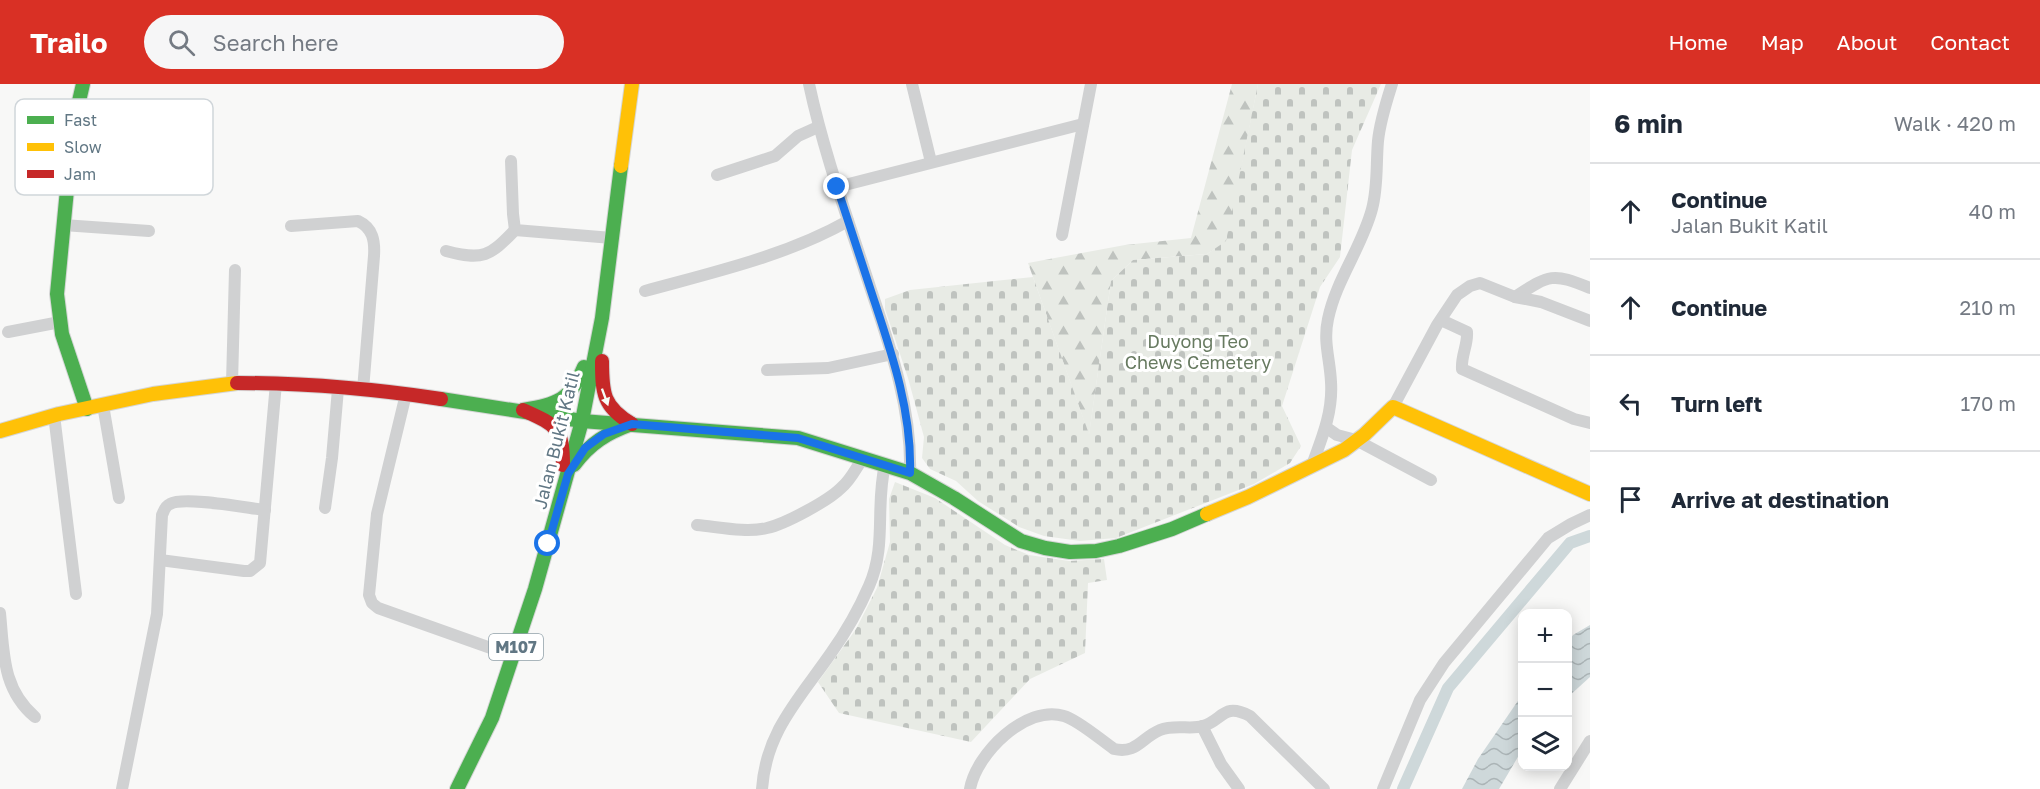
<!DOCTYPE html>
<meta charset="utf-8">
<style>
body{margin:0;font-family:"Golos Text",sans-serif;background:#f6f6f7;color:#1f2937}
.controls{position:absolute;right:18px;bottom:18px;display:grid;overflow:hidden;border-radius:12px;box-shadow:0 3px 15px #0003}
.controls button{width:54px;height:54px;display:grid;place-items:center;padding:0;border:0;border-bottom:2px solid #e0e1e3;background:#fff;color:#1f2937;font:30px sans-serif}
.stop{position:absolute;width:18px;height:18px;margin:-14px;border:4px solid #1a73e8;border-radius:50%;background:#fff}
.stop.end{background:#1a73e8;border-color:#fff;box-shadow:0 2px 6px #0008}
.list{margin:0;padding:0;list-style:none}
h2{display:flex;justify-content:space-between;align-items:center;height:78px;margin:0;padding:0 24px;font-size:26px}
h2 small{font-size:20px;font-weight:400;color:#747a83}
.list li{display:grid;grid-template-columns:39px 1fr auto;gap:18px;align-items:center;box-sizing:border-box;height:96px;padding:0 24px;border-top:2px solid #e0e1e3}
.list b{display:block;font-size:22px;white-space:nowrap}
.list p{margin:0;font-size:20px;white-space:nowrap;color:#747a83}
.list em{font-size:20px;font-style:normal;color:#747a83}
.icon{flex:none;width:33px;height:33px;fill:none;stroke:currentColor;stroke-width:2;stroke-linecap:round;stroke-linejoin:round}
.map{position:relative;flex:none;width:1590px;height:705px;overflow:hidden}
header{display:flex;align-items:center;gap:36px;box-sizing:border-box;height:84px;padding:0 30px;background:#d93025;color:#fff}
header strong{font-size:28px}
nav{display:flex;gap:33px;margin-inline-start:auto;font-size:21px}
.search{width:420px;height:54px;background:#f6f6f7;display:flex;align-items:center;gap:15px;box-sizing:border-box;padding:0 21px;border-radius:33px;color:#747a83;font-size:22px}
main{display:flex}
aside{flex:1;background:#fff}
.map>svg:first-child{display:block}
.forest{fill:url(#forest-firs)}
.cemetery{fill:url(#cemetery-stones)}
.water{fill:url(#water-waves)}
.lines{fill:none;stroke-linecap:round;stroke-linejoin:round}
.canal{stroke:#ced8da;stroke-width:12}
.fast-casing{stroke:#d5d6d6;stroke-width:16}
.slow-casing{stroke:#d5d6d6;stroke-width:16}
.jam-casing{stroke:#d5d6d6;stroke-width:16}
.street{stroke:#d0d1d2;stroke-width:12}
.fast{stroke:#4caf50;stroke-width:14}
.slow{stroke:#ffc107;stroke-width:14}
.jam{stroke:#c62828;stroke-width:14}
.oneway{fill:#f6fbf6}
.route{stroke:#1a73e8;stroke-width:8}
.labels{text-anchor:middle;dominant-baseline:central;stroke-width:6;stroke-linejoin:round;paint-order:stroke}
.shield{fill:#fff;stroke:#90a0a9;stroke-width:1.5}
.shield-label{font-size:16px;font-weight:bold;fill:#617784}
.park-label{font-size:18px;fill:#677a60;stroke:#fff}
.street-label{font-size:18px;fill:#617784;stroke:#fff}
.key{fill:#fff;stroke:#d0d6da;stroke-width:1.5}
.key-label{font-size:16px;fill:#617784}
</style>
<header>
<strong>Trailo</strong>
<div class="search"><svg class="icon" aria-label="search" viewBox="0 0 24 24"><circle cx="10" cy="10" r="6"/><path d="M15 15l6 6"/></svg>Search here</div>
<nav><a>Home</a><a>Map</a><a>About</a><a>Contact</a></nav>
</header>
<main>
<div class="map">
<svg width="1590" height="705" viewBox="0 0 1590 705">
<defs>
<pattern id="forest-firs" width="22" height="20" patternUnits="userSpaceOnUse" patternTransform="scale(1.5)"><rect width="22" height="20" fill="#e8ebe5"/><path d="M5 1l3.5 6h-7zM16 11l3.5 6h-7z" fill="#bfc3bf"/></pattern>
<pattern id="cemetery-stones" width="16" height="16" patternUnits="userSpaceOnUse" patternTransform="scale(1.5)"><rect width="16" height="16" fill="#e8ebe5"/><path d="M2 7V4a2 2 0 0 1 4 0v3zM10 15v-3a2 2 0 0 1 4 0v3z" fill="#bfc3bf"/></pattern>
<pattern id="water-waves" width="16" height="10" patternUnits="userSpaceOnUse" patternTransform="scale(1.5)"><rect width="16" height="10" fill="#ced8da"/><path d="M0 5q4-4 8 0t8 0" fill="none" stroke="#abb4b6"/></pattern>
</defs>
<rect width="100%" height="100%" fill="#f8f8f7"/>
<polygon class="forest" points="1232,0 1258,0 1227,157 1207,170 1133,176 1111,197 1089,351 1028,179 1125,161 1191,154"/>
<g class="cemetery">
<polygon points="1258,0 1381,0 1352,66 1340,173 1320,203 1282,322 1301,362 1290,379 1254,400 1116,454 1080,457 1044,452 1019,443 978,417 956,397 930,385 922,374 924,353 908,294 885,225 885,215 910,206 1033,193 1089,350 1111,197 1133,176 1207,170 1226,157"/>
<polygon points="895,398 935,414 1005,461 1029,471 1069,477 1104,475 1107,496 1088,499 1085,569 1030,595 971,658 839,629 818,598 856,545 877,504 890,458 889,415"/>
</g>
<g class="water">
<polygon points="1590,541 1590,593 1568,613 1568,558 1573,551"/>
<polygon points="1522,611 1522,666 1499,705 1462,705 1478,675"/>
</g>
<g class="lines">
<polyline class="canal" points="1403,705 1448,604 1570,459 1590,452"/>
<g class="fast-casing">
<g id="fast">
<polyline points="83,0 73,43 57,210 62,250 87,325"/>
<polyline points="441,315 582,337 798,354 910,389 954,414 1021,457 1045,464 1070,468 1096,467 1119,462 1172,445 1207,430"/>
<path d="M523 326C557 320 570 317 584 283"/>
<path d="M574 381C590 359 607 349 632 340"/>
<polyline points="457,705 492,634 535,505 582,337 602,234 621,82"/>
</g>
</g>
<g class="slow-casing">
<g id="slow">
<polyline points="621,82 632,0"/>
<polyline points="0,347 59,330 153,310 237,299"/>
<polyline points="1207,430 1248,413 1344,366 1364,351 1393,323 1590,410"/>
</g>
</g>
<g class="jam-casing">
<g id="jam">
<path d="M602 277C602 309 603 323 632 340"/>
<path d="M237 299C304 299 374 305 441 315"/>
<path d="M523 326C556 341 563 343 563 381"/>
</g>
</g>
<g class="street">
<path d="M809 0C824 70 849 138 871 206 891 265 912 326 910 389"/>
<polyline points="912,0 931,78"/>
<polyline points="511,77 513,130 515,146 612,154"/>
<polyline points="68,88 152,95"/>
<polyline points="717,91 775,72 798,52 818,43"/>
<polyline points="837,103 1083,40"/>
<polyline points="63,141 149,147"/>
<path d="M291 142 358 137C373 144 375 157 374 172L363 306"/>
<polyline points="1062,151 1091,0"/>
<path d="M446 167C483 177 490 172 515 146"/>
<path d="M645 207C714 188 786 172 848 137"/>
<path d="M1515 213C1549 191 1552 188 1590 204"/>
<path d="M1441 236 1467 248C1468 261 1461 271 1462 285L1574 335 1590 339"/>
<polyline points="8,248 60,238"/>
<polyline points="767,286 828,284 893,270"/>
<polyline points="232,299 235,186"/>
<polyline points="406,310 377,430 369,511 372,519 378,524 513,572"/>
<polyline points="103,321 119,414"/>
<polyline points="1393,323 1437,241 1457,211 1470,202 1480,199 1515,213 1541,218 1590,237"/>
<polyline points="54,331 76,510"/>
<polyline points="1327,344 1337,351 1356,356 1431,396"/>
<path d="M1312 381C1322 354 1333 328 1331 298 1330 275 1323 258 1328 235 1336 196 1362 163 1372 125 1378 103 1376 80 1378 57 1380 37 1386 19 1392 0"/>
<polyline points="325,424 332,374 338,305"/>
<path d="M697 441C719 443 746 449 767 444 785 440 828 417 841 404 851 396 856 384 863 374"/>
<polyline points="160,476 244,487 250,487 260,479 276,299"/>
<path d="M0 529C4 569 2 605 35 633"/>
<polyline points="1202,642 1221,680 1239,705"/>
<path d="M122 705 157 530 162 431C164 427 165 422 170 420 184 412 247 424 265 426"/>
<path d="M762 705C766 647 800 614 831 569 846 548 859 525 869 502 887 462 875 422 885 381"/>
<path d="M970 705C976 670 1026 620 1064 632 1078 636 1101 656 1114 665 1137 670 1141 654 1160 646 1175 640 1191 646 1203 642 1223 636 1223 618 1250 632L1324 705"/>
<polyline points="1383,705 1420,616 1444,579 1548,454 1571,440 1590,431"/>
<polyline points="1560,705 1590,657"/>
</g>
<use href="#fast" class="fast"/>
<use href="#slow" class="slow"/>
<use href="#jam" class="jam"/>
</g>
<defs><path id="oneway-solid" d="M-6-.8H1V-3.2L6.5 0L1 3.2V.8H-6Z" transform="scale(1.5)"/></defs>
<use class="oneway" href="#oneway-solid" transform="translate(605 313) rotate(70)"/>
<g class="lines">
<path class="route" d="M548 460 568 390 585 364 604 350 632 340 798 354 910 389C912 328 892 270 873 213 861 176 849 140 837 103"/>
</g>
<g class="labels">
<rect class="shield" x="489" y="550" width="54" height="26" rx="4.5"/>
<g class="shield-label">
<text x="516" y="563">M107</text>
</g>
<g class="park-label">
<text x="1198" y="257">Duyong Teo<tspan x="1198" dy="21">Chews Cemetery</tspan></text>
</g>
<g class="street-label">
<text transform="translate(556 356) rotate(-76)">Jalan Bukit Katil</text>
</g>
</g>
<rect x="15" y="15" width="198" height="96" rx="9" class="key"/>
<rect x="27" y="32" width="27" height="8" fill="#4caf50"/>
<rect x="27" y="59" width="27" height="8" fill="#ffc107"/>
<rect x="27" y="86" width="27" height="8" fill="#c62828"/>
<g class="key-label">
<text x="64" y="42">Fast</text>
<text x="64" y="69">Slow</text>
<text x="64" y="96">Jam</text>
</g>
</svg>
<div class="controls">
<button>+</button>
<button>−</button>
<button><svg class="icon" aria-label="layers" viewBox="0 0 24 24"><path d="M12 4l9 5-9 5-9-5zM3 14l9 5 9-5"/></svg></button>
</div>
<div class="stop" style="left:548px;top:460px"></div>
<div class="stop end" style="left:837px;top:103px"></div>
</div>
<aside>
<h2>6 min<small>Walk · 420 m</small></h2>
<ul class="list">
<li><svg class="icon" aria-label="ahead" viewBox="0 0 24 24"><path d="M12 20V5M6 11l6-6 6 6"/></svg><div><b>Continue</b><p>Jalan Bukit Katil</p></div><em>40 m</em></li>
<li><svg class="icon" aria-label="ahead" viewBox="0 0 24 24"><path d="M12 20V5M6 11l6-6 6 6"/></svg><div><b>Continue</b></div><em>210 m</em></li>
<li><svg class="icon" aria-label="left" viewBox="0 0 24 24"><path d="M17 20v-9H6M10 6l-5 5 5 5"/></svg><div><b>Turn left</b></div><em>170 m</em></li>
<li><svg class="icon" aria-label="arrive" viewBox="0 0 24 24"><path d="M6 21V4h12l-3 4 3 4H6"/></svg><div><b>Arrive at destination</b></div></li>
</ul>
</aside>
</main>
